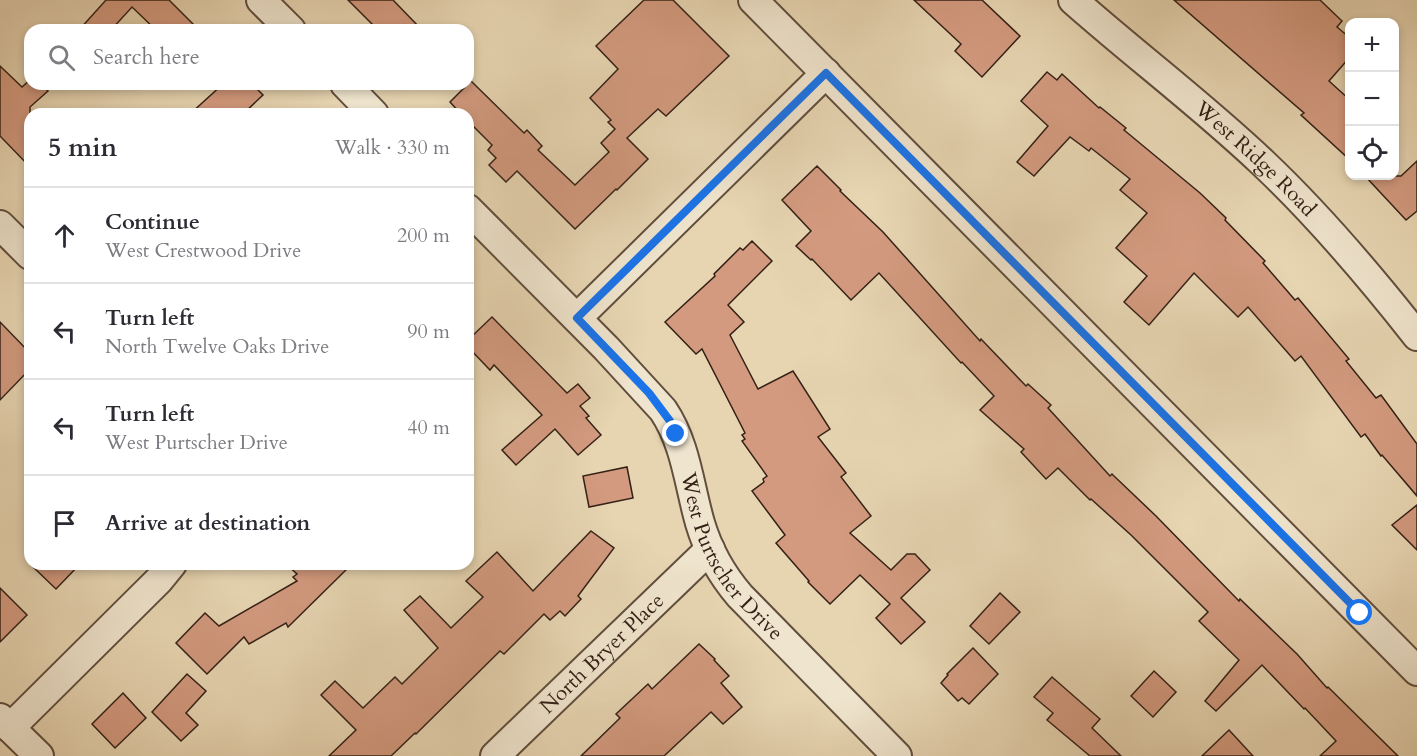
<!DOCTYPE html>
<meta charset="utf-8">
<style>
body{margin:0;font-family:Cardo,serif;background:#f2f2f3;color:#2b2b33}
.controls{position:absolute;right:18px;top:18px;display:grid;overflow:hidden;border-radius:12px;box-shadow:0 3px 9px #0003}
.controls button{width:54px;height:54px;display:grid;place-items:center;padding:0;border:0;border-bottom:2px solid #e1e1e2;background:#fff;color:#2b2b33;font:30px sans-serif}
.stop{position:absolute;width:18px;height:18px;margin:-14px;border:4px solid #1a73e8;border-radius:50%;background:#fff}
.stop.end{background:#1a73e8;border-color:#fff;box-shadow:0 2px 6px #0008}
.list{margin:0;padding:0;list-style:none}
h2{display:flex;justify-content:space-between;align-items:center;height:78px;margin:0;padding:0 24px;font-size:26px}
h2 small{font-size:20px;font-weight:400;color:#7c7c81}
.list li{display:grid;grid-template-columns:39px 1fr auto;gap:18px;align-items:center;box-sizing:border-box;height:96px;padding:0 24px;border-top:2px solid #e1e1e2}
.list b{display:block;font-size:22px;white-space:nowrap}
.list p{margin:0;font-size:20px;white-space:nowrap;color:#7c7c81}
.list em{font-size:20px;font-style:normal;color:#7c7c81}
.icon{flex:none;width:33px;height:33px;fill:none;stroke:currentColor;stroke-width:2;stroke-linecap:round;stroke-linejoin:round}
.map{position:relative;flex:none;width:1417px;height:756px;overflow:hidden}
.search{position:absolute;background:#fff;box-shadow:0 3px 9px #0003;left:24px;top:24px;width:450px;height:66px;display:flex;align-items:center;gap:15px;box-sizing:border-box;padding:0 21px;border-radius:18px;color:#7c7c81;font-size:22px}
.panel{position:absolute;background:#fff;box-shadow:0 3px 9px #0003;left:24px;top:108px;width:450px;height:462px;border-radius:18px}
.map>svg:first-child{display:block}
.building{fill:#d39a7f;stroke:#342116;stroke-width:1.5}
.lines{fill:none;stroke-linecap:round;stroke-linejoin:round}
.minor-casing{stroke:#614e3d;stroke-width:32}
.minor{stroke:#efe4cd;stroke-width:28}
.route{stroke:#1a73e8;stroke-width:8}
.labels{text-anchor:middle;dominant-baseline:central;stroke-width:4.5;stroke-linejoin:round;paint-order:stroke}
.street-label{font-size:21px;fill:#342116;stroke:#efe4cd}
</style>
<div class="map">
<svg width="1417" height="756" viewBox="0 0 1417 756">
<rect width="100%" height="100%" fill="#e7d5b2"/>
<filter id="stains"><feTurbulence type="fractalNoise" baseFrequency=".00333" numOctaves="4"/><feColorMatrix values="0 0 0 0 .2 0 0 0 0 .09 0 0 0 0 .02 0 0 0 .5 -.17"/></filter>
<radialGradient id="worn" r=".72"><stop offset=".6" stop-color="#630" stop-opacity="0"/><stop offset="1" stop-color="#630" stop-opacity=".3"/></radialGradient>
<g class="building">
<polygon points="106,0 169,0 199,30 156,30 132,7 111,30 79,30"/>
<polygon points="348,0 393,0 422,30 378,30"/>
<polygon points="644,0 673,0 729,56 666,116 658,109 627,138 648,159 617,190 616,189 575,229 517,171 506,182 489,165 496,158 488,150 492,145 468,121 468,114 461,114 450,102 471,81 524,133 527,130 542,146 538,150 575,185 609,152 601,143 615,129 608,122 611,120 590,98 618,69 596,46"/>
<polygon points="914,0 982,0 1020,36 982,77 955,51 961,44"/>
<polygon points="1174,0 1320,0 1342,21 1337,27 1350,38 1350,57 1329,81 1350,100 1350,160 1301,115 1304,113"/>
<polygon points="0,66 22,87 30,80 30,84 41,84 48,91 30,107 30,167 0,136"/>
<polygon points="1047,72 1057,80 1062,74 1099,108 1100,107 1126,128 1124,130 1200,193 1226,218 1225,220 1265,261 1263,263 1295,300 1298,298 1349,359 1346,361 1376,398 1381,395 1417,444 1417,496 1382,455 1381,456 1365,434 1361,437 1301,356 1295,361 1248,307 1238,317 1194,273 1149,325 1124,302 1147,276 1116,248 1147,213 1120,190 1130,179 1091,148 1089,151 1070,137 1034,176 1017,162 1048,126 1021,101"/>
<polygon points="223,84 252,84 263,95 243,114 190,114"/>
<polygon points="1417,161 1417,211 1406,220 1365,176 1401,176"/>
<polygon points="817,166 841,190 840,191 883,232 980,341 981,339 1026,386 1028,384 1051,405 1048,408 1110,476 1112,474 1114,476 1156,516 1239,601 1240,599 1297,654 1327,688 1328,687 1398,756 1320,756 1336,741 1305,708 1304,709 1262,665 1216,711 1205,701 1239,660 1199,621 1208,612 1131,535 1091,499 1090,500 1058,468 1046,479 1021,452 1024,449 980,410 994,396 962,362 961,363 879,273 851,300 812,259 811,260 796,246 811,231 782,200"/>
<polygon points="752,241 772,261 728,305 744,322 730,335 758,389 793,371 830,429 818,437 846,473 841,477 871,516 850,533 891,570 907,554 915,554 930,570 901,598 925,622 901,644 876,618 890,604 860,575 830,604 808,582 809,581 776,543 785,535 752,491 764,482 763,479 767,476 742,441 745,439 742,435 745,433 702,349 696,354 665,322 715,276 714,274 740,248 743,250"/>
<polygon points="492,317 567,393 578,384 590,398 580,406 589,416 586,418 601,435 578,455 555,429 516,465 502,450 542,415 494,365 490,370 468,347 468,340"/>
<polygon points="0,322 30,353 30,369 0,400"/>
<polygon points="627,467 633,498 589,507 583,476"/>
<polygon points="1417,505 1417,550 1392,525"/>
<polygon points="591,531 614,548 578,596 581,599 565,616 560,611 550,620 544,614 504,654 500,651 416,734 415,733 391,756 329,756 356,730 321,695 335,681 363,708 395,677 402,684 438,648 404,610 420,596 451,628 483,597 466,581 497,552 533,591"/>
<polygon points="30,564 80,564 56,589"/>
<polygon points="286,564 352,564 288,627 286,623 249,644 244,637 207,674 176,643 205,613 219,626 297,581 293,577 297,574"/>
<polygon points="0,588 27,615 0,642"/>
<polygon points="1000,593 1020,612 989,644 970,626"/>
<polygon points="699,644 715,659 714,660 729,676 721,683 742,707 723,724 711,712 664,756 581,756 620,718 616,714 648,684 652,689"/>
<polygon points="973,648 998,674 969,704 962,698 958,701 941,683 948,675 947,674"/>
<polygon points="1154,671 1176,692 1153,717 1131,696"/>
<polygon points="187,674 206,691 186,713 198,725 181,741 152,712"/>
<polygon points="1052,677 1100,719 1092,728 1121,756 1090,756 1047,720 1053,713 1034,697"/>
<polygon points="123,693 146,718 115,748 92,724"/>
<polygon points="1229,730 1253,756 1202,756"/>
</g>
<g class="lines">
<g class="minor-casing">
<g id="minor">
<polyline points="261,0 291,30"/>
<polyline points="753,0 1417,671"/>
<path id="s1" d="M1073 0C1135 55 1202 105 1263 163 1319 216 1369 275 1417 336"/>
<polyline points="345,84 374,114"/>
<path id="s2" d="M468 209 606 348 663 410C686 444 689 485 700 523 708 550 721 574 740 596L897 756"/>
<polyline points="0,225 30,255"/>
<polyline points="577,318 826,73"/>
<polyline points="0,718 39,756"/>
<polyline points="10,728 159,580 172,564"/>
<path id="s3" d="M495 756 710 549"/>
</g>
</g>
<use href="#minor" class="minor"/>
</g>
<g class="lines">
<polyline class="route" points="676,434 670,421 649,393 577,318 826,73 1360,613"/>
</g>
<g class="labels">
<g class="street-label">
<text stroke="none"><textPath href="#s1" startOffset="242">West Ridge Road</textPath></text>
<text stroke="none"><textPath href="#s2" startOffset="444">West Purtscher Drive</textPath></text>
<text stroke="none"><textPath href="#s3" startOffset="148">North Bryer Place</textPath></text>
</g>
</g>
<rect width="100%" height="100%" filter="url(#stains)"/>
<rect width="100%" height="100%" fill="url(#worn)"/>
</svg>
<div class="controls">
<button>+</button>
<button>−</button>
<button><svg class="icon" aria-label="locate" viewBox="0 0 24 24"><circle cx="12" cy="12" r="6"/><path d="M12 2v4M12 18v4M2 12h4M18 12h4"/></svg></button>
</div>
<div class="stop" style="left:1360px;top:613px"></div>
<div class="stop end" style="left:676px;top:434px"></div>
<div class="search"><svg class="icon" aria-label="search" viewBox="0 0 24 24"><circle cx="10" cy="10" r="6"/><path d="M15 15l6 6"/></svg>Search here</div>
<section class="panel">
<h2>5 min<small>Walk · 330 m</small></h2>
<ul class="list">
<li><svg class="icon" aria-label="ahead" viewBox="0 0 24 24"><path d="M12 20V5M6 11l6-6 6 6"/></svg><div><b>Continue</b><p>West Crestwood Drive</p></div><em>200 m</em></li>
<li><svg class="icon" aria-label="left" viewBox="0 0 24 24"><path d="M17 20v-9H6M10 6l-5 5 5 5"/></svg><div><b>Turn left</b><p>North Twelve Oaks Drive</p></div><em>90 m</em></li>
<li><svg class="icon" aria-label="left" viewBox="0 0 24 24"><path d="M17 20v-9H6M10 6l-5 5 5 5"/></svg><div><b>Turn left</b><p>West Purtscher Drive</p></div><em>40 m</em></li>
<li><svg class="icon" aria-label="arrive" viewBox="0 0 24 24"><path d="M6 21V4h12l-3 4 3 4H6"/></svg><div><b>Arrive at destination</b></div></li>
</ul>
</section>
</div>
